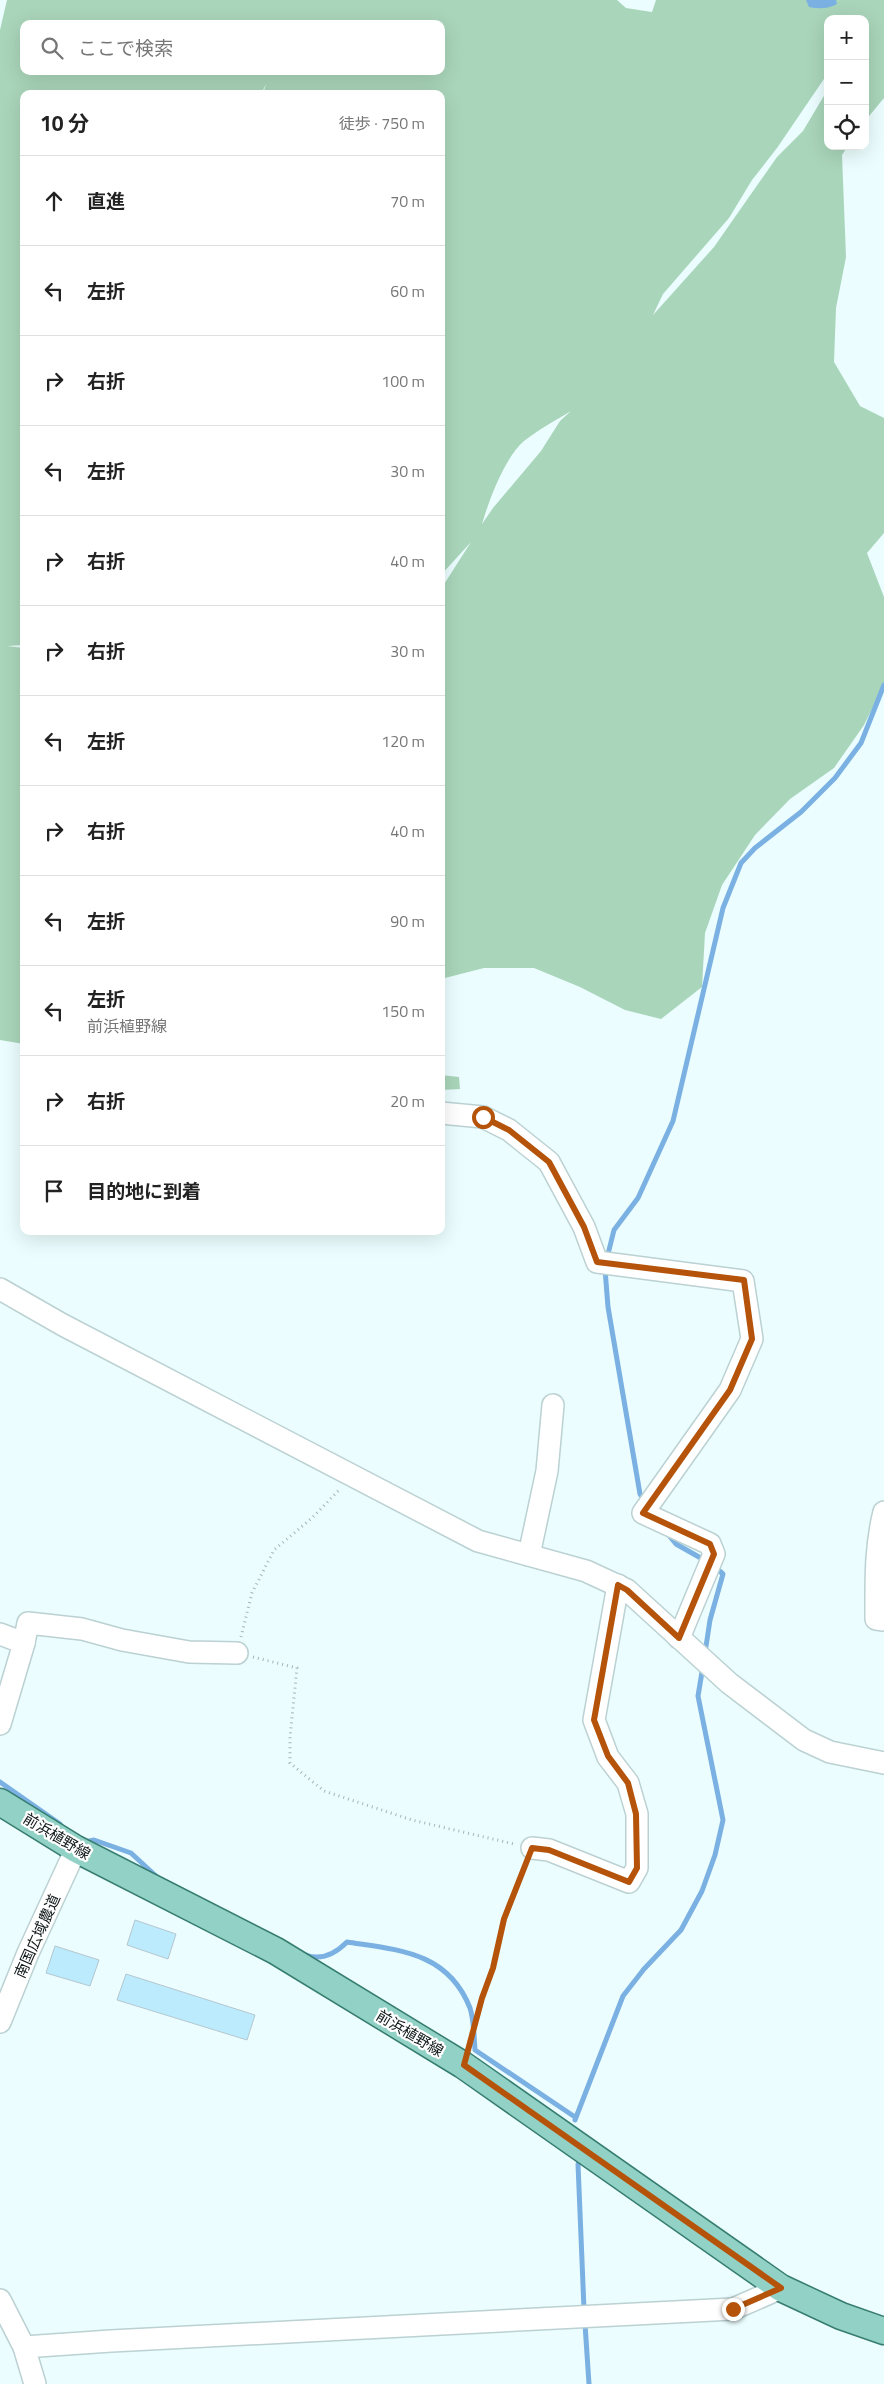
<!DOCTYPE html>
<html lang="ja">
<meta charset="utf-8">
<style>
body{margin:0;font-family:"Titillium Web","Noto Sans JP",sans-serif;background:#f2f2f2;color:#222}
.controls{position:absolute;right:15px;top:15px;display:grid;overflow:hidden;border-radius:10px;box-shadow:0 5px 20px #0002}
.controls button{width:45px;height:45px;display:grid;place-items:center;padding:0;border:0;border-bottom:1px solid #e0e0e0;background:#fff;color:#222;font:25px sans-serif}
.stop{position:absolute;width:15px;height:15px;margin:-11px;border:4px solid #b45309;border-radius:50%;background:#fff}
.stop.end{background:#b45309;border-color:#fff;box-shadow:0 1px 5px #0008}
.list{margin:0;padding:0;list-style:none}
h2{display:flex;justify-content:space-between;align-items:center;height:65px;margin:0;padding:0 20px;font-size:21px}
h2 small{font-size:16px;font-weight:400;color:#767676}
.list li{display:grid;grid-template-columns:32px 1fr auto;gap:15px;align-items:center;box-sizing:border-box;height:90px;padding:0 20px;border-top:1px solid #e0e0e0}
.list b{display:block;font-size:19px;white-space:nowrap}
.list p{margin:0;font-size:16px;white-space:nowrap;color:#767676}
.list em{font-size:16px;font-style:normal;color:#767676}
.icon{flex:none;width:28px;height:28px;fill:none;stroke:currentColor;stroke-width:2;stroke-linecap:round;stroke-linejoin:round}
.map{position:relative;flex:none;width:884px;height:2384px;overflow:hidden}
.search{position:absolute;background:#fff;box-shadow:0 5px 20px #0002;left:20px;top:20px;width:425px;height:55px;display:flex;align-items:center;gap:12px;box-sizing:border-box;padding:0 18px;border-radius:10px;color:#767676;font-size:19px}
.panel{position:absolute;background:#fff;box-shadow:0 5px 20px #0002;left:20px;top:90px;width:425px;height:1145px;border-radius:10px}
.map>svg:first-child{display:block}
.green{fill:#a9d5ba;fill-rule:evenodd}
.water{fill:#7ab1e2}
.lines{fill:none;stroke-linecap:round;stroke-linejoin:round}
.stream{stroke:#7ab1e2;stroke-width:5}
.building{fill:#bcebfe;stroke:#b4c7cf}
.minor-casing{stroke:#bbd1d2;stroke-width:24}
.major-casing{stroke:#367d70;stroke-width:29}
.path{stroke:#a7b5b6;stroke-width:3;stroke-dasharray:1 4;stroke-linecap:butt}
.minor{stroke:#fff;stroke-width:21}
.major{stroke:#92d1c6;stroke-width:26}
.route{stroke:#b45309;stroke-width:6}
.labels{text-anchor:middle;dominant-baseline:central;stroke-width:4.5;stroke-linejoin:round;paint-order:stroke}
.street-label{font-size:15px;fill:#101818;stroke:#fff}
</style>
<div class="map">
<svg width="884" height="2384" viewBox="0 0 884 2384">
<rect width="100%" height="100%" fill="#ebfdfe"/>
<g class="green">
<path d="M7 0H617L626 8 652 12 656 0H884V98L865 121V19H828V73L777 148 752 180 729 218 663 294 653 315 714 247 777 157 803 131 828 89V146H848L842 155 846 257 836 308 834 362 860 406 884 418V533L867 553 884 597V685L864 725 834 768 790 799 755 835 722 885 705 933 702 987 661 1019 625 1010 580 987 534 968H484L441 979V589L471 542 441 575V94H263L266 84 261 94H24V645L7 646 24 648V1044L0 1040V30ZM24 24H441V71H24ZM571 411 560 421 541 451 493 508 482 524C489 500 505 457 524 441 538 430 556 420 571 411Z"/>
<polygon points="441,1075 459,1077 460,1089 441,1090"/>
</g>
<path class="water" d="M806 0H836L837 4C828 9 819 9 809 7Z"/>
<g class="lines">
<g class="stream">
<polyline points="607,1258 614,1230 638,1198 673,1121 723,908 741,863 755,848 801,812 835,778 861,743 884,685"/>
<polyline points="605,1269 608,1307 640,1494 645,1502"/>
<polyline points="667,1533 676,1544 706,1561"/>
<polyline points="705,1653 710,1620 723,1574 715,1567"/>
<polyline points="0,1782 60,1824"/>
<polyline points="85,1842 94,1840 131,1853 157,1877"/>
<path d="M306 1955C322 1961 336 1953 347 1942 399 1950 448 1952 470 2008 474 2020 474 2037 475 2050L575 2117"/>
<polyline points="575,2120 623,1996 644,1969 681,1930 702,1891 715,1855 723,1820 698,1696 703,1666"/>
<polyline points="578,2164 584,2309"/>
<polyline points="585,2324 589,2384"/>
</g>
</g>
<g class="building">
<polygon points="135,1920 176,1934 168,1959 127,1945"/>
<polygon points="55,1946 99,1960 90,1986 46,1973"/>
<polygon points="126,1974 255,2015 247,2040 117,2000"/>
</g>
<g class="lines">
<g class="minor-casing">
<g id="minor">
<polyline points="441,1113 483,1117 509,1130 549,1162 584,1227 597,1262 743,1281 752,1339 730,1390 643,1513 710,1544 714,1554 679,1638"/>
<polyline points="0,1289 63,1325 478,1541 586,1571 627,1590 729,1683 804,1740 830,1752 884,1763"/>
<path d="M884 1512C875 1548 876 1582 876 1619L884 1620"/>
<polyline points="529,1555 547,1471 553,1405"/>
<polyline points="0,1634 24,1643 0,1724"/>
<polyline points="24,1643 28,1623 82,1629 122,1640 189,1652 237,1653"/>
<polyline points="532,1848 549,1850 629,1882 637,1868 637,1814 628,1783 608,1757 594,1720 618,1585"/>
<polyline points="0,2022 28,1953 76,1849"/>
<polyline points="0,2300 24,2347 35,2384"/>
<polyline points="24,2347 111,2341 733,2309 781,2288"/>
</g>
</g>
<g class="major-casing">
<polyline id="major" points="0,1802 76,1849 276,1951 463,2065 781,2288 841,2316 884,2331"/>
</g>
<g class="path">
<polyline points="241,1637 252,1593 274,1550 313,1517 340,1489"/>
<polyline points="253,1657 297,1668 290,1737 290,1763 324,1791 412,1820 514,1844"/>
<polyline points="469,2045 493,1967 504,1919 525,1865"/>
</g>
<use href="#minor" class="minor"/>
<use href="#major" class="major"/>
</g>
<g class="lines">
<polyline class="route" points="483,1117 509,1130 549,1162 584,1227 597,1262 744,1280 752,1339 730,1390 643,1513 710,1544 714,1554 679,1638 627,1590 618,1585 594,1720 608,1756 628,1783 636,1814 637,1868 629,1882 549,1850 532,1848 504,1919 493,1968 482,1998 464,2065 781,2288 733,2309"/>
</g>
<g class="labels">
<g class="street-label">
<text transform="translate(57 1836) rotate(31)">前浜植野線</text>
<text transform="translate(37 1936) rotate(-66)">南国広域農道</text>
<text transform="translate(410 2033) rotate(31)">前浜植野線</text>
</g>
</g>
</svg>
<div class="controls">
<button>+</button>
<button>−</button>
<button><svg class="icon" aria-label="locate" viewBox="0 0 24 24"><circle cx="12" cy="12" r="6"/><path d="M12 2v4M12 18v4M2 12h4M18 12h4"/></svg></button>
</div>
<div class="stop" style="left:483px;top:1117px"></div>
<div class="stop end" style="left:733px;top:2309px"></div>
<div class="search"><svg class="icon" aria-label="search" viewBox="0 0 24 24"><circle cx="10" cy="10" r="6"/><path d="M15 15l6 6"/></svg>ここで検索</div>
<section class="panel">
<h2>10 分<small>徒歩 · 750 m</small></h2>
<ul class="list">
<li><svg class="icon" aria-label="ahead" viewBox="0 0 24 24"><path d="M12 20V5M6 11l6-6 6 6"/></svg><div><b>直進</b></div><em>70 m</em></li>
<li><svg class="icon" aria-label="left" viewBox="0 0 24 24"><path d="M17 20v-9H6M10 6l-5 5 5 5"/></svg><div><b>左折</b></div><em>60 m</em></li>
<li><svg class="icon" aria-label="right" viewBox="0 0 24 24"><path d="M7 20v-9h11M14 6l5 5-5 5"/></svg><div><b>右折</b></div><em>100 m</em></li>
<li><svg class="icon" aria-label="left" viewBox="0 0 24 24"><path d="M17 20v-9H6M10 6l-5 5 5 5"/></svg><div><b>左折</b></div><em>30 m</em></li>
<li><svg class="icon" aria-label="right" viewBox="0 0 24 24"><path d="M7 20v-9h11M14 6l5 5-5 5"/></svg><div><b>右折</b></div><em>40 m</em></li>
<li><svg class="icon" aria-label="right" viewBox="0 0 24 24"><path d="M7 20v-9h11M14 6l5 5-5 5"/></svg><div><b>右折</b></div><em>30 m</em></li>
<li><svg class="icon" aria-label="left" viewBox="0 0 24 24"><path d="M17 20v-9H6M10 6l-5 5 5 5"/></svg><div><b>左折</b></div><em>120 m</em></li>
<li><svg class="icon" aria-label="right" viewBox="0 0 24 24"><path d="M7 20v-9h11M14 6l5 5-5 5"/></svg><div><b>右折</b></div><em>40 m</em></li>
<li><svg class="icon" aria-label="left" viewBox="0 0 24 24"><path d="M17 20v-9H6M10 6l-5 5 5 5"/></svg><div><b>左折</b></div><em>90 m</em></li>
<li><svg class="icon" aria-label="left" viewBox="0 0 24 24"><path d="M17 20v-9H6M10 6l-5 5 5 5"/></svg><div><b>左折</b><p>前浜植野線</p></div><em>150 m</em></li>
<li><svg class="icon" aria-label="right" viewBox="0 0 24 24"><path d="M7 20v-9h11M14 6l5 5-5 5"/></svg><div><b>右折</b></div><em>20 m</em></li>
<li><svg class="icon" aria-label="arrive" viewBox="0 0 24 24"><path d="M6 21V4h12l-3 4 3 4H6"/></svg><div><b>目的地に到着</b></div></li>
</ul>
</section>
</div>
